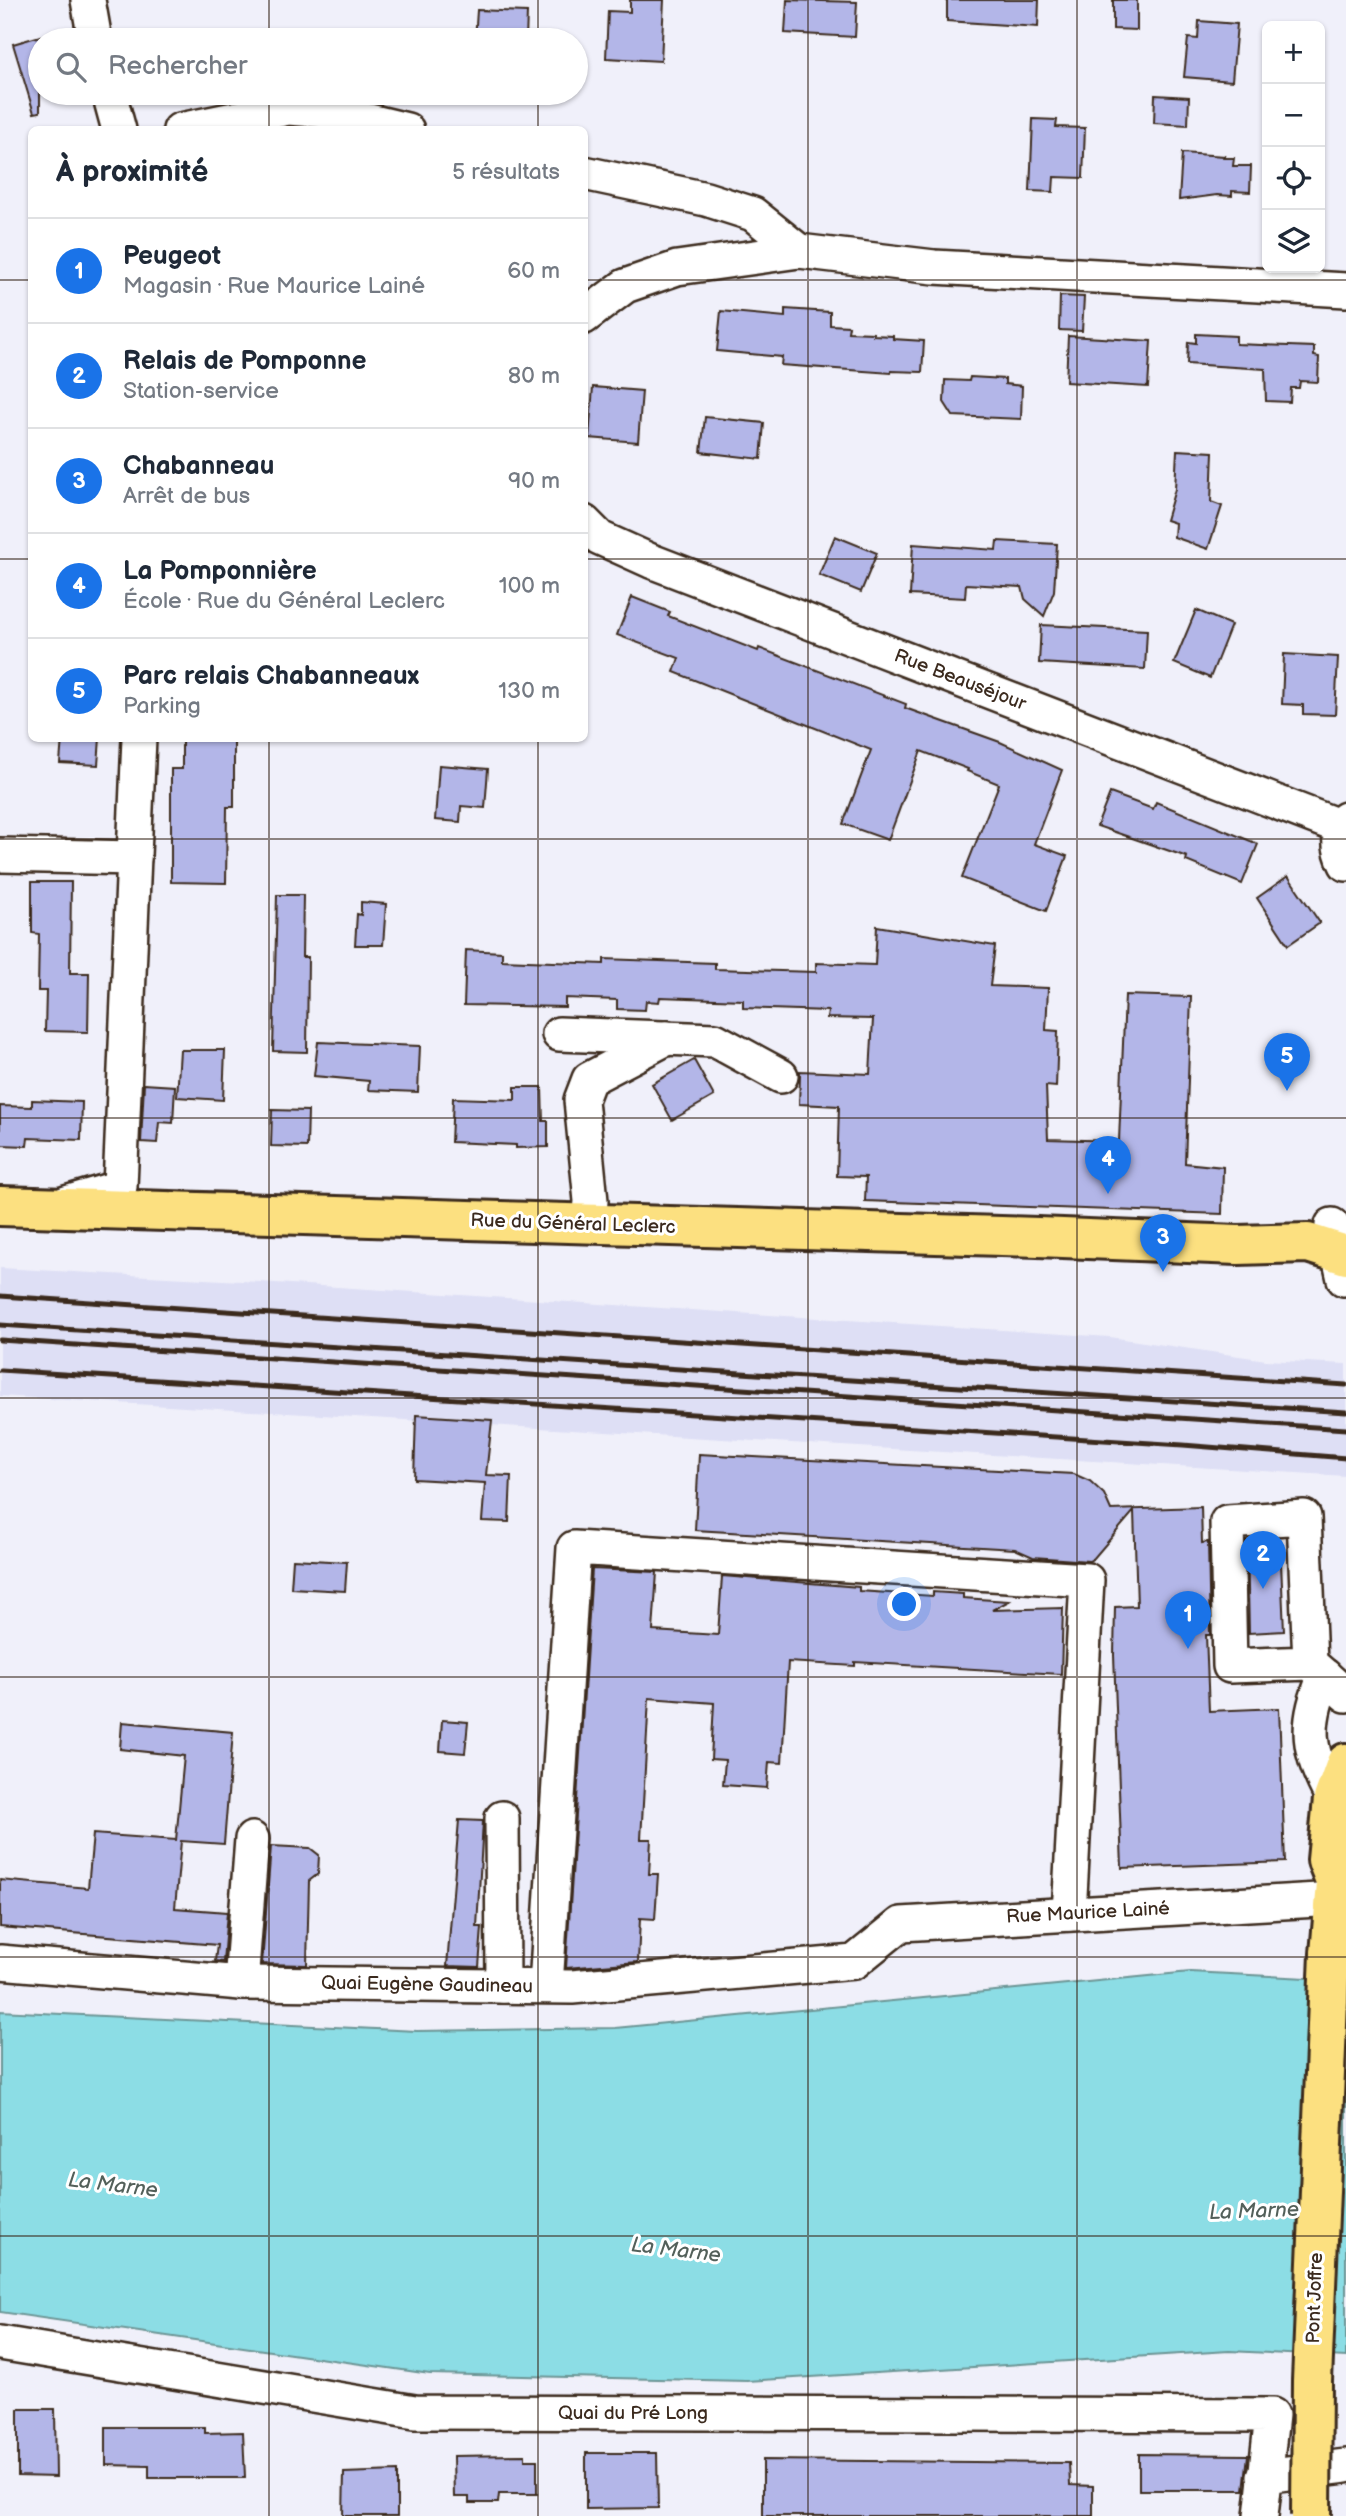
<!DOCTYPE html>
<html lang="fr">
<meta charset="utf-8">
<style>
body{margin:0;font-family:"Balsamiq Sans",sans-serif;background:#f2f2f3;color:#1f2937}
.controls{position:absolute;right:21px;top:21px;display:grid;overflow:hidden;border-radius:10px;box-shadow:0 2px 5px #0004}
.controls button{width:63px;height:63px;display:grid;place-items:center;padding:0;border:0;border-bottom:2px solid #e0e1e3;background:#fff;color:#1f2937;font:35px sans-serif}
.you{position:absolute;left:905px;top:1605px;width:24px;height:24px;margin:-18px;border:5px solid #fff;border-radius:50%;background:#1a73e8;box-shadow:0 0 0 10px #1a73e833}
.badge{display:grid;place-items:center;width:46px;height:46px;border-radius:50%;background:#1a73e8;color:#fff;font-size:23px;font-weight:700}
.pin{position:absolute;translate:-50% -58px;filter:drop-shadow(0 2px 4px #0008)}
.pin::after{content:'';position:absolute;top:37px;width:24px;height:21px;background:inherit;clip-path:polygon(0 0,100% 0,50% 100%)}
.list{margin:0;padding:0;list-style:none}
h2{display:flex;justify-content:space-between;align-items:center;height:91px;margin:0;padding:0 28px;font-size:30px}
h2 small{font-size:23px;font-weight:400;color:#747a83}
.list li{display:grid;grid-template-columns:46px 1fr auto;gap:21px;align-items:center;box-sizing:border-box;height:105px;padding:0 28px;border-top:2px solid #e0e1e3}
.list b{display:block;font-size:26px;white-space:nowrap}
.list p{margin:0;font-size:23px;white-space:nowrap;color:#747a83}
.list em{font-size:23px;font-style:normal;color:#747a83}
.icon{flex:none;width:38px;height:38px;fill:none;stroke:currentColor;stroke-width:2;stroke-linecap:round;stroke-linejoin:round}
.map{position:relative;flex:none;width:1346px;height:2516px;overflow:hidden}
.search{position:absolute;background:#fff;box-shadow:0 2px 5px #0004;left:28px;top:28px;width:560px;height:77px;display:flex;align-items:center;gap:18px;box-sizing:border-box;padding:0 24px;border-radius:38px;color:#747a83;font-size:26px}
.panel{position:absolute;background:#fff;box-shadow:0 2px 5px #0004;left:28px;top:126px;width:560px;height:616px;border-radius:10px}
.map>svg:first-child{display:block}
.built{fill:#dedff5}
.water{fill:#8cdde5;stroke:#6c9595;stroke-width:2}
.building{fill:#b3b6e8;stroke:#3b2a1e;stroke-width:2}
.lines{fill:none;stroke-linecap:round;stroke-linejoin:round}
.minor-casing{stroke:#3b2a1e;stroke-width:38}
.major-casing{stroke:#3b2a1e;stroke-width:44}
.minor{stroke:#fff;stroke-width:33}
.major{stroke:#fce080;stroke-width:38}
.rail{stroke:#3b2a1e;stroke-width:5}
.major-bridge-casing{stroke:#3b2a1e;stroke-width:44;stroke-linecap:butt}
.major-bridge{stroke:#fce080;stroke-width:38}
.grid{fill:none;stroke:#3b2a1e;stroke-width:2;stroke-opacity:0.55}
.labels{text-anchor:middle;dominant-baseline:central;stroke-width:6;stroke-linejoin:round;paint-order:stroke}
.street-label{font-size:19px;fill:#3b2a1e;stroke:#fff}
.water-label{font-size:21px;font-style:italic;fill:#53605a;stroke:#fff}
</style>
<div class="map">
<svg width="1346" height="2516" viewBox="0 0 1346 2516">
<rect width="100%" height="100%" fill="#f0f0fa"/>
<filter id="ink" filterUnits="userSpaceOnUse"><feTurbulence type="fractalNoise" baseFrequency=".0143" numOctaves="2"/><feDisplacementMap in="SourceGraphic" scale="14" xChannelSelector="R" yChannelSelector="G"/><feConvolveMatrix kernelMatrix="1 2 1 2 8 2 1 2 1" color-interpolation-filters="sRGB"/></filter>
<g filter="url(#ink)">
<polygon class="built" points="0,1268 260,1282 1110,1337 1266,1360 1346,1364 1346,1476 0,1396"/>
<polygon class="water" points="1190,1972 1346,1980 1346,2357 1229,2351 747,2381 430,2374 0,2312 0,2011 417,2031 615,2028"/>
<g class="building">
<polygon points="630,0 664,0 661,61 606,58 608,11 630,12"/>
<polygon points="787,0 857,2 855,37 785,33"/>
<polygon points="947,0 1039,0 1038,27 947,21"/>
<polygon points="1113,0 1137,0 1137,30 1113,29"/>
<polygon points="477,10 527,12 526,40 475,40"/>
<polygon points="1199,21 1237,24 1232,81 1184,77 1188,38 1198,39"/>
<polygon points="40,36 40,112 34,113 13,44"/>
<polygon points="1155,95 1189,97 1188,125 1154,123"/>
<polygon points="1033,119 1057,120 1056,127 1085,128 1083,178 1054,177 1053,192 1030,191"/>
<polygon points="1182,153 1224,156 1223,158 1234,158 1233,166 1251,166 1250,192 1232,191 1232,196 1217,195 1179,200"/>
<polygon points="1060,296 1084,297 1082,331 1059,330"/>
<polygon points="785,309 830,312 830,325 849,326 848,332 873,333 873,335 893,336 893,339 924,341 922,372 891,371 891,373 781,365 782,357 717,351 721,311 785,317"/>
<polygon points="1196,334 1236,336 1236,344 1314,347 1314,356 1319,357 1318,382 1300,381 1299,388 1291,388 1290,402 1266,401 1265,369 1187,364 1188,342 1196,343"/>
<polygon points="1068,336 1151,341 1148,387 1066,382"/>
<polygon points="970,377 1005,379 1005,384 1022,386 1021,419 953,416 944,402 945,380 969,381"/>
<polygon points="593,387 642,391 638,442 589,438"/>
<polygon points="705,417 764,423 761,459 701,452"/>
<polygon points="1177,450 1213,452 1211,502 1222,506 1208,549 1174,537 1175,523 1166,520 1175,489"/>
<polygon points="835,536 877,553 861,592 819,575"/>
<polygon points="997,541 1057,544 1054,591 1044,616 1025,599 1022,587 966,584 965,598 910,595 913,544 996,550"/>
<polygon points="632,597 670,612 668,616 758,651 759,648 906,704 905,708 1000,742 1062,770 1034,844 1067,856 1046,911 962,878 999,784 967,771 968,769 921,751 888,840 843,824 871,750 674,672 679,658 617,635"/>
<polygon points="1196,610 1231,625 1210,678 1174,663"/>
<polygon points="1041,625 1147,630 1145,669 1039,663"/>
<polygon points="1284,654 1338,657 1335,715 1303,714 1303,705 1282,704"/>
<polygon points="62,738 100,738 98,765 60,763"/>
<polygon points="182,738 234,738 234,807 227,807 226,883 171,882 171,769 182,769"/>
<polygon points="439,765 488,769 485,808 461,806 460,822 435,820"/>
<polygon points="1110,793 1153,809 1156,802 1258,844 1242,884 1186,861 1187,857 1097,826"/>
<polygon points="1288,876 1320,923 1288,945 1257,898"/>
<polygon points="32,882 71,882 70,973 89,973 88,1032 45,1031 46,991 38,991 39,934 32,933"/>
<polygon points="277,895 303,895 302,957 308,957 307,1052 273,1051"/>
<polygon points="361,902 386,904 383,945 355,945 357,914 361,915"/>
<polygon points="877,926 995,946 990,986 1048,988 1046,1030 1058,1031 1056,1087 1046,1086 1048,1139 1119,1141 1125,995 1191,997 1185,1163 1223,1167 1222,1214 865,1201 866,1177 837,1176 839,1106 799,1104 800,1076 800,1071 870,1074 873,1019 827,1018 828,1011 743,1008 743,1000 660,997 659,1002 646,1001 645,1010 617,1009 617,1000 565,998 565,1007 464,1005 466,950 502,952 502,960 604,964 604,959 715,963 715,969 816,972 816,963 875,965"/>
<polygon points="318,1042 420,1046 418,1092 368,1090 369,1081 314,1076"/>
<polygon points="180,1050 225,1050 223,1100 177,1097"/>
<polygon points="694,1060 714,1096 672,1120 652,1084"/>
<polygon points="144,1084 175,1086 173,1123 159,1122 157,1143 141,1142"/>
<polygon points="515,1087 542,1087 543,1121 548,1121 548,1147 516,1148 516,1145 451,1142 453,1098 515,1100"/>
<polygon points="32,1100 82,1102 81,1140 28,1138 27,1146 0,1145 0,1106 32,1107"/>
<polygon points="272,1110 308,1111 307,1147 271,1146"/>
<polygon points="416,1415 492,1420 486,1475 511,1476 509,1522 482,1521 485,1483 414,1479"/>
<polygon points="699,1454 1074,1474 1090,1481 1104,1494 1111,1510 1201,1507 1202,1543 1208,1542 1210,1635 1206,1635 1209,1711 1279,1708 1285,1862 1122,1868 1114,1655 1115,1607 1137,1606 1134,1511 1094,1558 1089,1561 1033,1557 1015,1549 695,1530"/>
<polygon points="1280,1540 1284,1631 1249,1633 1247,1541"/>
<polygon points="293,1559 347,1562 345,1591 291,1588"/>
<polygon points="592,1569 657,1572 653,1631 718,1635 722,1576 859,1587 859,1591 933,1596 933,1592 963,1594 963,1598 1009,1601 992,1610 1063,1608 1061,1674 855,1662 855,1666 788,1662 782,1763 769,1762 767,1788 723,1785 725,1760 711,1759 714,1703 649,1698 641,1839 651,1839 649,1874 658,1874 655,1919 640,1918 638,1962 566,1968"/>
<polygon points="442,1720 468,1722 465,1753 440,1751"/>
<polygon points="122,1722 233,1732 224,1844 181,1841 175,1908 227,1912 223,1962 215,1961 217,1945 0,1927 0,1880 88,1888 93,1834 176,1840 184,1756 120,1749"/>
<polygon points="459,1820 483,1821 477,1927 482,1927 479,1967 447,1966"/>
<polygon points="271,1846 310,1848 319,1855 318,1874 309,1881 307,1965 262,1964"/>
<polygon points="18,2409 55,2409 56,2477 18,2476"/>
<polygon points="106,2427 205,2427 205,2433 243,2432 245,2478 149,2478 149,2466 106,2465"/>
<polygon points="586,2453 657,2453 658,2508 586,2509"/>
<polygon points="1139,2454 1248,2455 1244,2490 1139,2490"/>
<polygon points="525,2455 525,2460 537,2460 537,2494 499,2494 498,2503 469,2503 469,2497 454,2497 453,2456"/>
<polygon points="763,2460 1069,2463 1070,2485 1093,2486 1093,2516 763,2516"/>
<polygon points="397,2471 397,2516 343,2516 344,2473"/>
</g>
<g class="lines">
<g class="minor-casing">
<g id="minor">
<polyline points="88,0 95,40"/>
<polyline points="109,93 119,130"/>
<polyline points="180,130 288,108 328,111 407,130"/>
<polyline points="584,173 706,199 753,214 799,251"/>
<polyline points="584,317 625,286 677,268 799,251 934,267 1346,290"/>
<polyline points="584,522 600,538 651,561 1341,827"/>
<path d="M1346 819C1337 835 1338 849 1346 864"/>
<polyline points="0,855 134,858"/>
<polyline points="559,1034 715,1040 781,1076"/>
<polyline points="66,1203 120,1187 139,738"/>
<polyline points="589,1225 591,1201 581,1100 589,1079 667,1038"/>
<polyline points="1332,1225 1344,1279 1346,1278"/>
<polyline points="1310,1663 1304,1517 1227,1522 1230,1666 1310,1663 1346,1695"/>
<path d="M1325 1676C1303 1726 1308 1752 1333 1799"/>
<polyline points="502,1818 503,1986"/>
<polyline points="0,1962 241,1983 572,1987 854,1962 901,1924 1335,1899"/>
<polyline points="241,1983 252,1839"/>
<polyline points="546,1986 574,1548 1087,1580 1069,1914"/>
<polyline points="0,2343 415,2412 1272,2415 1261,2516"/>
<polyline points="1264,2476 1346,2466"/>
</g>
</g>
<g class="major-casing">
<g id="major">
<polyline points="0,1206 1038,1237 1238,1245 1308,1243 1346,1255"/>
<polyline points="1330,1954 1336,1883 1327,1860 1333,1799 1346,1763"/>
</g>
</g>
<use href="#minor" class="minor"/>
<use href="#major" class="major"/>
<g class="rail">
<polyline points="0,1296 1346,1385"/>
<polyline points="0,1325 1346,1412"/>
<polyline points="0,1340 1346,1429"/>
<polyline points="0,1370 1183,1445 1346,1458"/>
</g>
<g class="major-bridge-casing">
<polyline id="major-bridge" points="1311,2516 1312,2381 1330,1954"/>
</g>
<use href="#major-bridge" class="major-bridge"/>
</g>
</g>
<path class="grid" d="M269 0V40M538 0V40M808 0V2516M1077 0V2516M269 93V130M538 93V130M0 280H32M584 280H1346M0 559H32M584 559H1346M269 738V2516M538 738V2516M0 839H1346M0 1118H1346M0 1398H1346M0 1677H1346M0 1957H1346M0 2236H1346"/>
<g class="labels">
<g class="street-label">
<text transform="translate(960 680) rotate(21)">Rue Beauséjour</text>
<text transform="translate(573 1224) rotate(2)">Rue du Général Leclerc</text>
<text transform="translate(1088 1913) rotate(-3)">Rue Maurice Lainé</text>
<text transform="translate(427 1985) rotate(1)">Quai Eugène Gaudineau</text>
<text transform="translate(1315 2298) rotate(-88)">Pont Joffre</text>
<text x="633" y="2413">Quai du Pré Long</text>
</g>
<g class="water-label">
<text transform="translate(113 2185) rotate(7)">La Marne</text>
<text transform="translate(1254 2211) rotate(-2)">La Marne</text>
<text transform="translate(676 2250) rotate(7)">La Marne</text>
</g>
</g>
</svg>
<div class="controls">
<button>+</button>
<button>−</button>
<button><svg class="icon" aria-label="locate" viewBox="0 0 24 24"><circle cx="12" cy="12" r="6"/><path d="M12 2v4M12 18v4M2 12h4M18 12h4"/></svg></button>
<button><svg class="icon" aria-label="layers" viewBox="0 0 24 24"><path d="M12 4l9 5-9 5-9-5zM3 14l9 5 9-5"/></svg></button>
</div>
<div class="you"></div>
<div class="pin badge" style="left:1188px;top:1649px">1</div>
<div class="pin badge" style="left:1263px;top:1589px">2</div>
<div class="pin badge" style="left:1163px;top:1272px">3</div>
<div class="pin badge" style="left:1108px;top:1194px">4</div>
<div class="pin badge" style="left:1287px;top:1091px">5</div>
<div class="search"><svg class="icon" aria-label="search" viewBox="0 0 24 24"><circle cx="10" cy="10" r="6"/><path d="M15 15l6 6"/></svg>Rechercher</div>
<section class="panel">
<h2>À proximité<small>5 résultats</small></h2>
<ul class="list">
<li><span class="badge">1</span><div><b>Peugeot</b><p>Magasin · Rue Maurice Lainé</p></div><em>60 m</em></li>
<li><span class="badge">2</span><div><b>Relais de Pomponne</b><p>Station-service</p></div><em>80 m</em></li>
<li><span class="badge">3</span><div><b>Chabanneau</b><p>Arrêt de bus</p></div><em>90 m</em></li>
<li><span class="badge">4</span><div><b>La Pomponnière</b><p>École · Rue du Général Leclerc</p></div><em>100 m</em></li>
<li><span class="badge">5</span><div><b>Parc relais Chabanneaux</b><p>Parking</p></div><em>130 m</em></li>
</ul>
</section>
</div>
